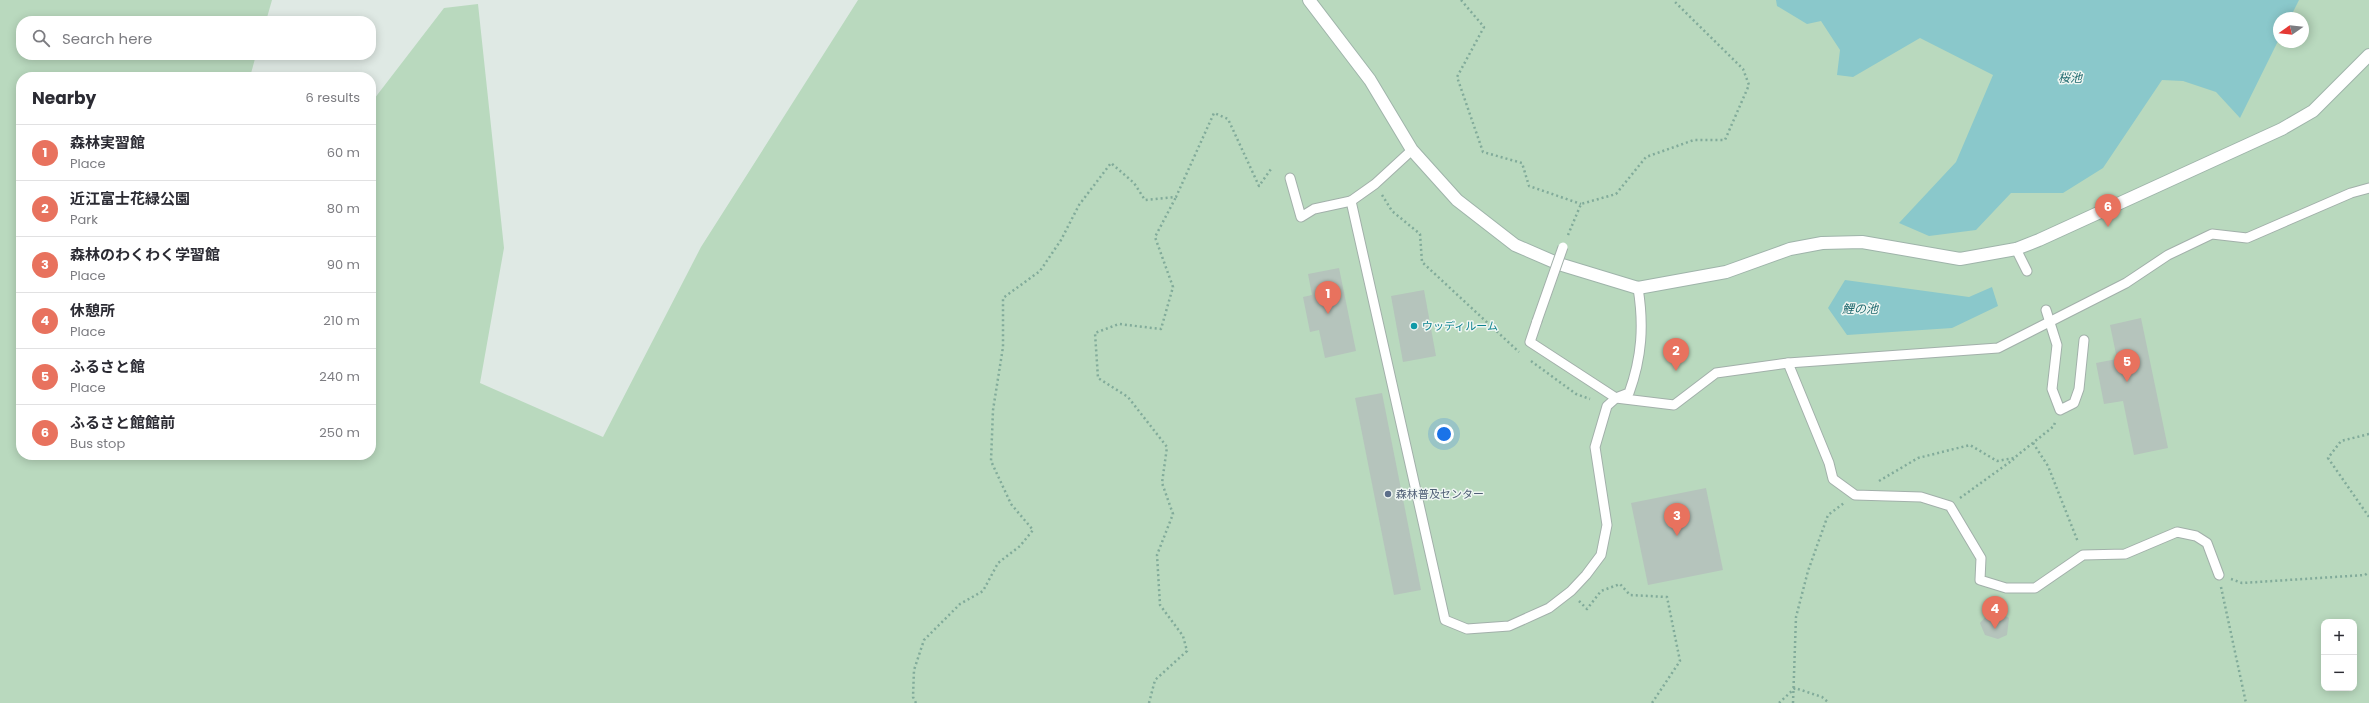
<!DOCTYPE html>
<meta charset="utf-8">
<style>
body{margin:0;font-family:Poppins,"Noto Sans JP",sans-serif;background:#f2f2f3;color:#2b2b33}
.controls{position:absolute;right:12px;bottom:12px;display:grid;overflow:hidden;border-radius:8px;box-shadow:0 2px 10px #0003}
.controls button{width:36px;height:36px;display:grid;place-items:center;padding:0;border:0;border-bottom:1px solid #e1e1e2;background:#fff;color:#2b2b33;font:20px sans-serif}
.compass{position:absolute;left:2273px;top:12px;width:36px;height:36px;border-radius:50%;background:#fff;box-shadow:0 2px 10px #0003;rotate:256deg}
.you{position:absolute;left:1444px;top:434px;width:14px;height:14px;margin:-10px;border:3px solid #fff;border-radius:50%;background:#1a73e8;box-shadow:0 0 0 6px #1a73e833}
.badge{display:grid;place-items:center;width:26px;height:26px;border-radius:50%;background:#e8725e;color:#fff;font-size:13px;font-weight:700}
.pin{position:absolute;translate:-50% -33px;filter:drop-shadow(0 1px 2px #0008)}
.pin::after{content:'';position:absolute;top:21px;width:14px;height:12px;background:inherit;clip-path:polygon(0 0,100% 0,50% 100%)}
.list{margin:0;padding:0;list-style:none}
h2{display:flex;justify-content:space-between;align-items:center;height:52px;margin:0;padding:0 16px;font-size:17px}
h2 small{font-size:13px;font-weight:400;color:#7c7c81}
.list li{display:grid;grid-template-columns:26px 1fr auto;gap:12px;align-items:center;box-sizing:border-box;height:56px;padding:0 16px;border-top:1px solid #e1e1e2}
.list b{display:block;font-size:15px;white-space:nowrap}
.list p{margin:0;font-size:13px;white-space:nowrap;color:#7c7c81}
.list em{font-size:13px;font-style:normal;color:#7c7c81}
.icon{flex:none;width:22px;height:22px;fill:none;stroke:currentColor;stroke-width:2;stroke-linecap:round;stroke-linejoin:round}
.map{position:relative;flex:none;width:2369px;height:703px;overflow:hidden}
.search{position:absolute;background:#fff;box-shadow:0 2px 10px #0003;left:16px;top:16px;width:360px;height:44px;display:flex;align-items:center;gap:10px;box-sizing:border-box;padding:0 14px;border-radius:16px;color:#7c7c81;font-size:15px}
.panel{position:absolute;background:#fff;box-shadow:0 2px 10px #0003;left:16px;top:72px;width:360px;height:388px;border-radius:16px}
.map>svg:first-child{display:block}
.green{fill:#b9d9be;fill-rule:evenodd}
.water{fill:#8ac8cb}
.building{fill:#b5c4bc}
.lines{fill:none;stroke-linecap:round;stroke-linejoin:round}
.lane-casing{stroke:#a2b0aa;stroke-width:11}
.secondary-casing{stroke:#9fb4aa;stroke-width:14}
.path{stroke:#81ab9a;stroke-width:2.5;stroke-dasharray:2 3;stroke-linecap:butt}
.lane{stroke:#fff;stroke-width:9}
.secondary{stroke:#fff;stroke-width:12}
.lane-bridge-casing{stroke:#a2b0aa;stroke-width:11;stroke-linecap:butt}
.lane-bridge{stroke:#fff;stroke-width:9}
.culture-dot{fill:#0f9aa8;stroke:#eff6f2;stroke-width:1.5}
.service-dot{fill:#5c6f8a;stroke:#eff6f2;stroke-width:1.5}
.labels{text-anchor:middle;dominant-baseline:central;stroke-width:3;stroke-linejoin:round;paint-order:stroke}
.culture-label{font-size:11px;fill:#0d838f;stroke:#eff6f2;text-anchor:start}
.service-label{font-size:11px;fill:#4e5e75;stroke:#eff6f2;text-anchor:start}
.water-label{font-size:12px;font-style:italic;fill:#206a6f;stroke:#eff6f2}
</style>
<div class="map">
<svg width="2369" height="703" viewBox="0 0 2369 703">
<rect width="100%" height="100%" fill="#dfe9e4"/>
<path class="green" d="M0 0H272L266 21H21V55H256L250 77H21V455H371V103L444 8 478 4 504 248 480 383 603 437 701 247 858 0H2369V703H0ZM2279 18H2303V42H2279ZM2324 622H2354V688H2324Z"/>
<g class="water">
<polygon points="1776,0 2299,0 2290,18 2279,18 2279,39 2240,118 2216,92 2183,81 2162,80 2103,168 2063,193 2011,193 1976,230 1929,236 1899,223 1956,162 1993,75 1920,38 1853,77 1837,75 1840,50 1821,21 1807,24 1777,6"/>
<polygon points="1845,280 1969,297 1992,287 1998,306 1952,328 1847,335 1828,308"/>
</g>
<g class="building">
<polygon points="1339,268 1356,351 1325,358 1319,330 1310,332 1303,297 1312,295 1308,274"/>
<polygon points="1424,290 1436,356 1403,362 1391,296"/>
<polygon points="2141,318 2168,448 2134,455 2123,401 2104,404 2096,363 2117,359 2110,325"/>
<polygon points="1382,393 1421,590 1394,595 1355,398"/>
<polygon points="1706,488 1723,570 1648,585 1631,503"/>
<polygon points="1997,611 2009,618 2007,635 1998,639 1985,635 1980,623 1987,615"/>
</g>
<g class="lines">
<g class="lane-casing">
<g id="lane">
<path d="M1412 150 1375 184 1351 201 1445 620 1467 629 1509 626 1549 608 1571 591 1586 575 1601 555 1607 525 1595 447 1607 406 1616 398 1629 393C1642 357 1644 325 1638 288"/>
<polyline points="1290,178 1301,217 1314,209 1351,201"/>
<polyline points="2016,249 2027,271"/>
<polyline points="2046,310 2057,345 2052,389 2060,410 2074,403 2079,389 2084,340"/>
<polyline points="1537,321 1530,342 1616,398 1674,405 1716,373 1788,363 1998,348 2126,283 2168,255 2212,234 2247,238 2351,193 2369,188"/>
<polyline points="1788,363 1829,463 1833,479 1855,495 1921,497 1950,506 1981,558 1980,580 2006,588 2035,588 2083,555 2125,554 2177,532 2196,536 2207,543 2219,575"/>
</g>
</g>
<g class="secondary-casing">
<polyline id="secondary" points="1309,0 1370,80 1412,150 1457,200 1515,245 1559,264 1638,288 1726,272 1790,249 1822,243 1862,242 1960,259 2016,249 2039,240 2282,129 2313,111 2369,55"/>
</g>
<g class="path">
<polyline points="1461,0 1484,27 1457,77 1483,152 1522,163 1529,186 1581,204"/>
<polyline points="1382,195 1392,211 1420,234 1422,262 1519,352"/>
<polyline points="1568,235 1581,204 1616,194 1646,157 1694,140 1725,140 1749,85 1743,69 1673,0"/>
<polyline points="1531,361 1576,394 1590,399"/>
<polyline points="2369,434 2341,441 2328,458 2369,517"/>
<polyline points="2033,443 2048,466 2078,542"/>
<polyline points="1879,481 1918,458 1970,445 1997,461 2014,458 2054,426 2055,422"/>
<polyline points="1960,498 2014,459"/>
<polyline points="2231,579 2242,583 2365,575 2369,572"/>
<polyline points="2221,587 2246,703"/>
<polyline points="1579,601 1587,609 1601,591 1620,584 1630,595 1667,597 1680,661 1652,703"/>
<polyline points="916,703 913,697 914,670 924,640 960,604 983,591 998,563 1020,546 1033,530 1011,504 991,461 993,410 1003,347 1003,298 1040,271 1061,240 1079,205 1111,163 1134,183 1145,200 1176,197 1214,113 1228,119 1259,186 1271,169"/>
<polyline points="1149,703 1155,680 1187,651 1183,636 1160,605 1157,555 1173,514 1162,483 1167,447 1128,397 1098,378 1095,333 1119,324 1161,329 1173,287 1155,237 1176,197"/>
<polyline points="1779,703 1795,688 1822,697 1829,703"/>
<polyline points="1793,703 1796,617 1808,571 1828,515 1844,503"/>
</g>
<use href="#lane" class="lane"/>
<use href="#secondary" class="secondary"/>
<g class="lane-bridge-casing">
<polyline id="lane-bridge" points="1537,321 1563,247"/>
</g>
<use href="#lane-bridge" class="lane-bridge"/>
</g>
<circle class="culture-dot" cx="1414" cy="326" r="4"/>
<circle class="service-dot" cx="1388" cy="494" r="4"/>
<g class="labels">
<g class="culture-label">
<text x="1422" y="326">ウッディルーム</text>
</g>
<g class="service-label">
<text x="1396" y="494">森林普及センター</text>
</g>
<g class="water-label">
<text x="2070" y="77">桜池</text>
<text x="1860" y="308">鯉の池</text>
</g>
</g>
</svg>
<div class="controls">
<button>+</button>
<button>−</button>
</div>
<svg class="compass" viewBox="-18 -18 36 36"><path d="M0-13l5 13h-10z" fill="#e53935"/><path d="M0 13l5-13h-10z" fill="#7c7c81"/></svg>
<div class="you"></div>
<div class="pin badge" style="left:1328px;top:314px">1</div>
<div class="pin badge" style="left:1676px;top:371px">2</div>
<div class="pin badge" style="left:1677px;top:536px">3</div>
<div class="pin badge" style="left:1995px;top:629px">4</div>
<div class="pin badge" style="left:2127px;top:382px">5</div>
<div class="pin badge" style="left:2108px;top:227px">6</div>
<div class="search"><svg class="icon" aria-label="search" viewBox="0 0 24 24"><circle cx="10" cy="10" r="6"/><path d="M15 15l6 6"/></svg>Search here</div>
<section class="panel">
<h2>Nearby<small>6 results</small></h2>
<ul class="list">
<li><span class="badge">1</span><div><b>森林実習館</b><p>Place</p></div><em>60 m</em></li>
<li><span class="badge">2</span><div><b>近江富士花緑公園</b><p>Park</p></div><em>80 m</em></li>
<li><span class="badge">3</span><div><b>森林のわくわく学習館</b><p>Place</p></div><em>90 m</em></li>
<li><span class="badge">4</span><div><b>休憩所</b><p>Place</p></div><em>210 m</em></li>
<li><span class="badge">5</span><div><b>ふるさと館</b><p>Place</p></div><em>240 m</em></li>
<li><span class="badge">6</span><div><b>ふるさと館館前</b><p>Bus stop</p></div><em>250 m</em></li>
</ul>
</section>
</div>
